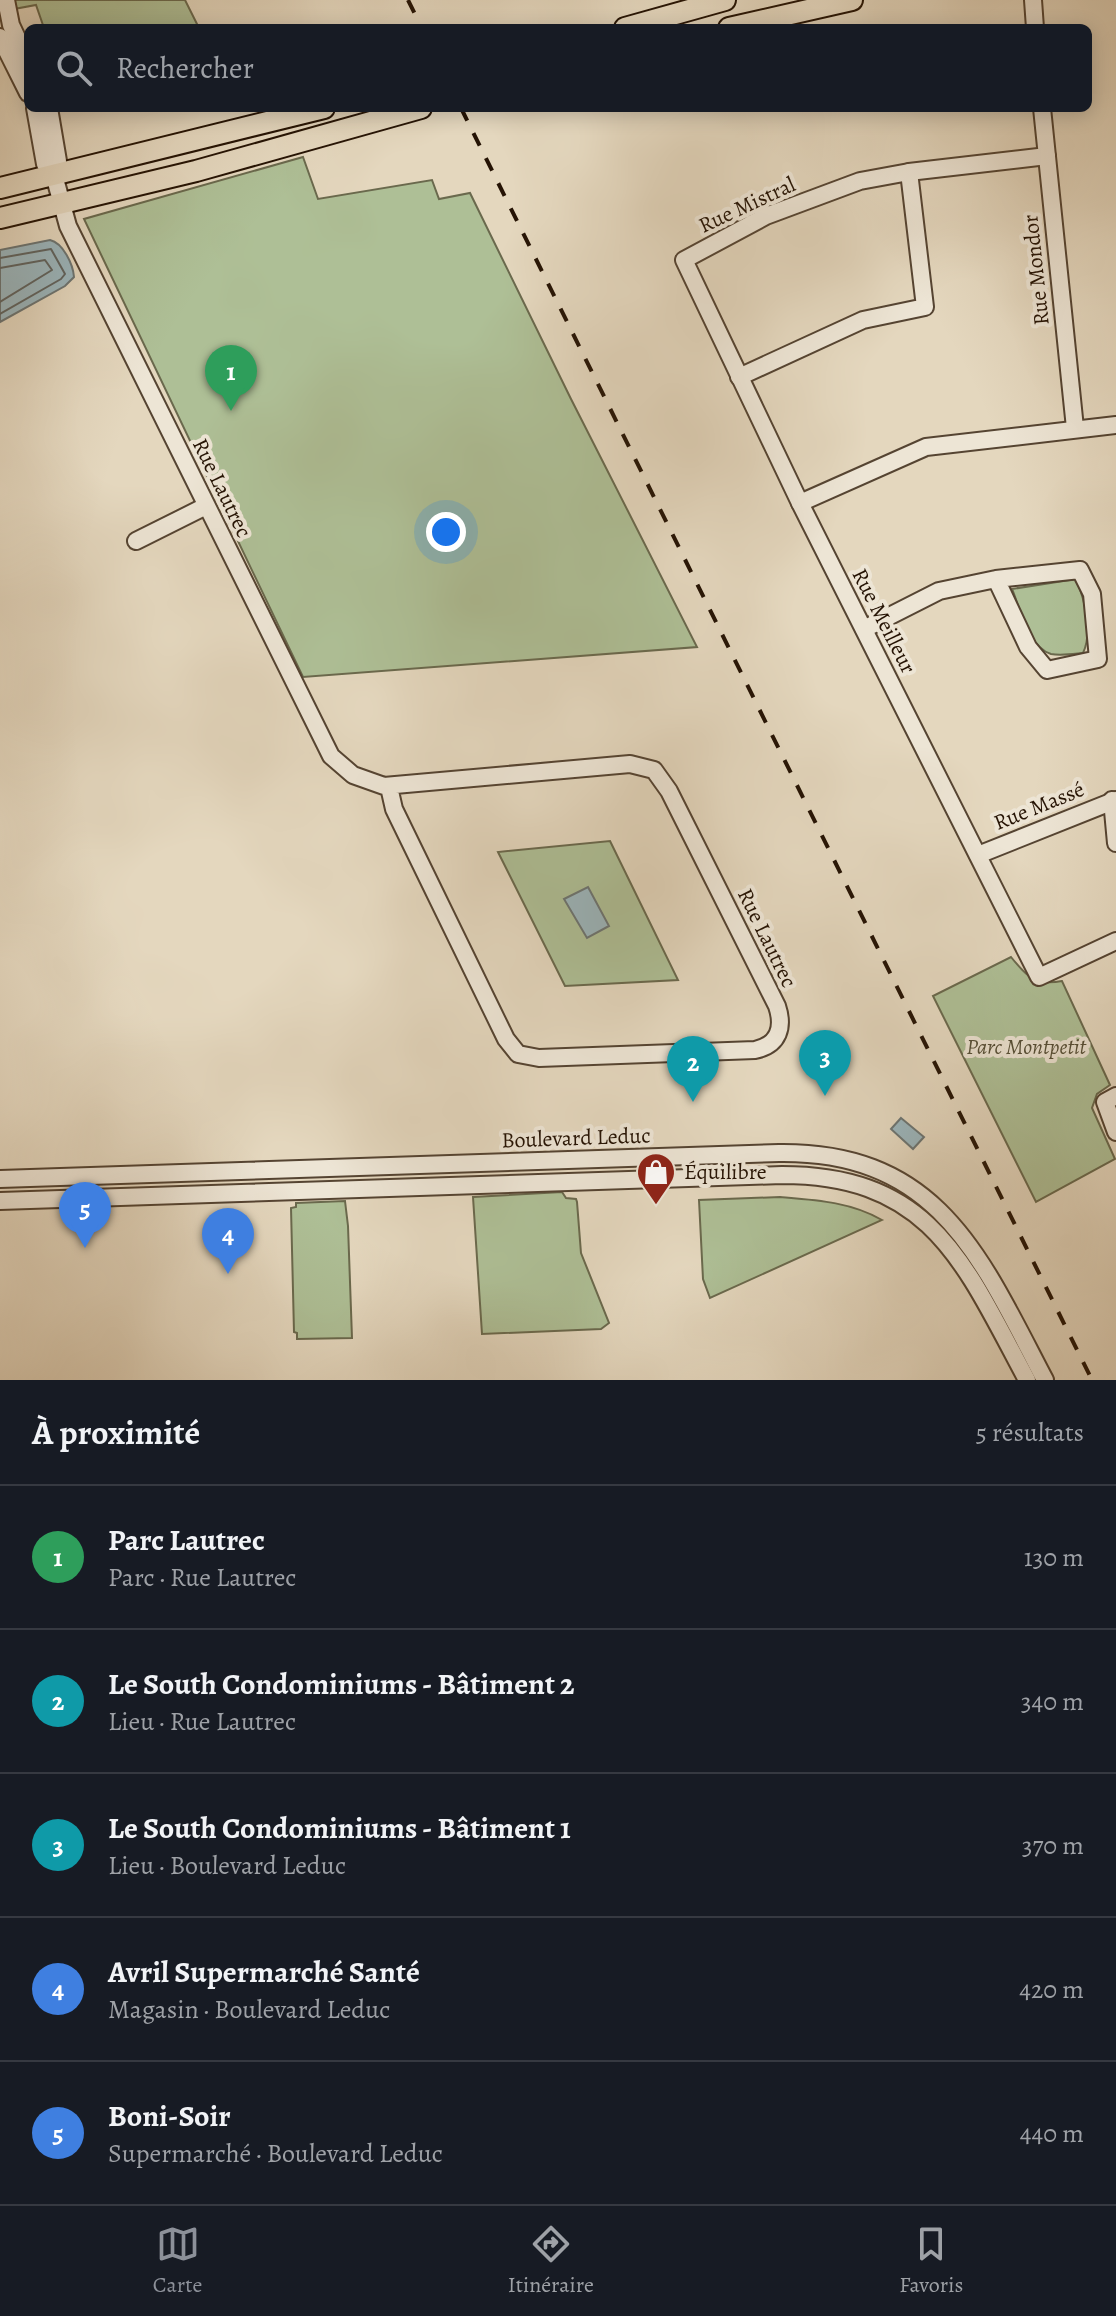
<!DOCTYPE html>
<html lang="fr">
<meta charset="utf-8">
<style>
body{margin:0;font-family:Alegreya,serif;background:#20242c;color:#f1f3f6}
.you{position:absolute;left:446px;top:532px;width:28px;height:28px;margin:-20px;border:6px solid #fff;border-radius:50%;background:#1a73e8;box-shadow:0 0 0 12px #1a73e833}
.badge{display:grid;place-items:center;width:52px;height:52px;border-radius:50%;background:#8c9099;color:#fff;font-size:26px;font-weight:700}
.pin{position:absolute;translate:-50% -66px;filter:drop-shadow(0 2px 4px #0008)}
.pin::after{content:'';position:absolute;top:42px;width:28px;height:24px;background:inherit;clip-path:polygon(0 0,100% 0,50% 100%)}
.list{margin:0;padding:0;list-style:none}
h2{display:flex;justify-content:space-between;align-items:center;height:104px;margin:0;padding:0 32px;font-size:34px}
h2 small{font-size:26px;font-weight:400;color:#9ea1a6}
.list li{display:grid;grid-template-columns:52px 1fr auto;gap:24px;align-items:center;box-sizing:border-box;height:144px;padding:0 32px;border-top:2px solid #363941}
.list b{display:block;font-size:30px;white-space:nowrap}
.list p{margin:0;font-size:26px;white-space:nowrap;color:#9ea1a6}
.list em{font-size:26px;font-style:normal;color:#9ea1a6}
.icon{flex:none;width:44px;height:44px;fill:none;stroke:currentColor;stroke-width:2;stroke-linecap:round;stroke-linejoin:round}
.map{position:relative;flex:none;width:1116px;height:1380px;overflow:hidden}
.search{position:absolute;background:#171b24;box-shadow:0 4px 20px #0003;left:24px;right:24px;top:24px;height:88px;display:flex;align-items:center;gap:20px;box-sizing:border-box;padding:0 28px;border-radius:12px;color:#9ea1a6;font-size:30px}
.sheet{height:824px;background:#171b24}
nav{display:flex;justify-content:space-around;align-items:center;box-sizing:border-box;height:112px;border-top:2px solid #363941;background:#171b24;font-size:22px;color:#9ea1a6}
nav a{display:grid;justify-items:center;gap:4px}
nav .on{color:#8c9099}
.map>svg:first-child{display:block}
.green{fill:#aebf96;stroke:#6a694d;stroke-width:2}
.water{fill:#9bb6bd;stroke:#6c7573;stroke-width:2}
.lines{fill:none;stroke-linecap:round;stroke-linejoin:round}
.shore{stroke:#606460;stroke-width:2}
.minor-casing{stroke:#554432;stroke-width:20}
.major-casing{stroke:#251304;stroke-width:24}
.minor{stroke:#ede5d5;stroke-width:16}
.major{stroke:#e4d7be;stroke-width:20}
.rail{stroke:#251304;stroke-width:4;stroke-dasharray:14 14;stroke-linecap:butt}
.labels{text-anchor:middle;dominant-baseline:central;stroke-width:8;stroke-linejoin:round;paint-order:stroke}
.street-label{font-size:22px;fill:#251304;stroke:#ede5d5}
.park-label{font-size:22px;font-style:italic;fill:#554f37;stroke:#ede5d5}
.poi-label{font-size:22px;fill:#251304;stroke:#ede5d5;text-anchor:start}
</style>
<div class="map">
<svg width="1116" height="1380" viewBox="0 0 1116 1380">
<rect width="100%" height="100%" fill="#e4d7be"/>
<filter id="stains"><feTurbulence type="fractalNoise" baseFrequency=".0025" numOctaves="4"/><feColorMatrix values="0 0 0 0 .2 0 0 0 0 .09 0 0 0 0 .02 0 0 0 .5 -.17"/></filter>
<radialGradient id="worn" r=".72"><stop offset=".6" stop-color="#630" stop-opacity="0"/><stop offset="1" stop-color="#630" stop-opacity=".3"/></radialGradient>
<g class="green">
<polygon points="13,0 185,0 199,28 44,28 36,5 14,9"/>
<polygon points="303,157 318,199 432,180 439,199 470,193 571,399 697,647 303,677 84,219"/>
<path d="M1076 579C1085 600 1093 632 1083 653 1073 654 1061 656 1051 654 1028 647 1020 608 1012 589Z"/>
<polygon points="610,841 678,980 565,986 498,852"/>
<path d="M1011 957C1027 977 1035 986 1062 981L1110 1085 1097 1094 1092 1108 1115 1159 1036 1202 933 996Z"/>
<polygon points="562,1192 566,1198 576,1199 577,1202 581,1253 609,1323 601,1329 482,1334 473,1197"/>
<path d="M780 1197C816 1200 851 1202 882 1220L710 1298 703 1279 699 1200Z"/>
<polygon points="345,1201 348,1226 352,1338 297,1339 297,1333 294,1332 291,1208 296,1207 296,1203"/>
</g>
<g class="water">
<path d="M50 240C63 243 73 264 74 277L65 286 0 322V250Z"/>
<polygon points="588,887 609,926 587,938 564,899"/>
<polygon points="901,1118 924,1137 913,1149 891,1129"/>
</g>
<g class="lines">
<g class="shore">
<polyline points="0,258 51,249 65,274 61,279 0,314"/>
<polyline points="0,268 45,260 52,270 0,302"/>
</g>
<g class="minor-casing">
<g id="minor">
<polyline points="6,0 11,25 28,61"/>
<polyline points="1033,0 1035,28"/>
<polyline points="0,37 28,93"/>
<path d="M35 108 45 164 54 175 68 226 331 756 353 775 384 786 630 764 654 770 669 791 777 1006C784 1027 779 1045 755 1050L539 1058 518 1054 506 1039 394 809 389 787"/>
<polyline points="49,108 58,161 54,175"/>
<polyline points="1042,108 1075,428"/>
<polyline points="739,377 863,320 925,307 909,172"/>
<polyline points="1116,425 926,447 800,503 1039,977 1116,941"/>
<polyline points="800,503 684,260 766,216 860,181 909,172 1047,156"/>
<polyline points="136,541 206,506"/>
<polyline points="864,629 939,591 996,579 1080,570 1092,594 1098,659 1047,670 1028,647 996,579"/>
<polyline points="1112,800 1116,843"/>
<polyline points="978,855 1116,800"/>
<polyline points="1116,1096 1105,1102 1116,1132"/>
<path d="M0 1179 779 1153C939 1151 981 1258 1045 1380"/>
<path d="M0 1201 782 1175C932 1175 965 1265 1027 1380"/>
</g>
</g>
<g class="major-casing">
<g id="major">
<polyline points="625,28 725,0"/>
<polyline points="729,28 852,0"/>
<polyline points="0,188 324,108"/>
<polyline points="0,218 196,171 421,108"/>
</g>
</g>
<use href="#minor" class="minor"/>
<use href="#major" class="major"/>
<g class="rail">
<polyline points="408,0 422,28"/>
<polyline points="461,108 1092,1380"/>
</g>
</g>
<defs>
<g id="shop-pin" transform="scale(2)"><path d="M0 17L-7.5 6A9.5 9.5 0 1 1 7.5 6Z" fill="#8f2418" stroke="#ede5d5"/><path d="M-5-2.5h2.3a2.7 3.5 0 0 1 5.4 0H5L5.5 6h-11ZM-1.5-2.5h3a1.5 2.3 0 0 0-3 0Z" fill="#fff"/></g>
</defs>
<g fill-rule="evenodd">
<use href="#shop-pin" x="656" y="1172"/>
</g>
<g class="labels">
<g class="street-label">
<text transform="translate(747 205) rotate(-25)">Rue Mistral</text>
<text transform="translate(1036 270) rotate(-96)">Rue Mondor</text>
<text transform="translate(222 488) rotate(64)">Rue Lautrec</text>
<text transform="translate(884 621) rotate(63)">Rue Meilleur</text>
<text transform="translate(1039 806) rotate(-22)">Rue Massé</text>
<text transform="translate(767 938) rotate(64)">Rue Lautrec</text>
<text transform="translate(576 1138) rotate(-2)">Boulevard Leduc</text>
</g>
<g class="park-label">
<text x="1026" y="1047">Parc Montpetit</text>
</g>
<g class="poi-label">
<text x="684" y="1172">Équilibre</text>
</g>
</g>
<rect width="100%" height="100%" filter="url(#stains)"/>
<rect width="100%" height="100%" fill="url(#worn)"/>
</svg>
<div class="you"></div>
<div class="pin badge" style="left:231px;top:411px;background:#2e9e5b">1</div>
<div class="pin badge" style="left:693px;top:1102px;background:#0f9aa8">2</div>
<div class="pin badge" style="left:825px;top:1096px;background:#0f9aa8">3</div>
<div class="pin badge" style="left:228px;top:1274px;background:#3f7fe0">4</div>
<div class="pin badge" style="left:85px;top:1248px;background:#3f7fe0">5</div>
<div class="search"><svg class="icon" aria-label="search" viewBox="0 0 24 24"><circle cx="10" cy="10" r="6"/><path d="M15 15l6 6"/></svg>Rechercher</div>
</div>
<section class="sheet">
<h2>À proximité<small>5 résultats</small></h2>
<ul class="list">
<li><span class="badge" style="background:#2e9e5b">1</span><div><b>Parc Lautrec</b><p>Parc · Rue Lautrec</p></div><em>130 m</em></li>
<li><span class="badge" style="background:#0f9aa8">2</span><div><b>Le South Condominiums - Bâtiment 2</b><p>Lieu · Rue Lautrec</p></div><em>340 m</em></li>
<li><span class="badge" style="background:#0f9aa8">3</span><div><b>Le South Condominiums - Bâtiment 1</b><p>Lieu · Boulevard Leduc</p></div><em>370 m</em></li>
<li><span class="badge" style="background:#3f7fe0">4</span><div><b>Avril Supermarché Santé</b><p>Magasin · Boulevard Leduc</p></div><em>420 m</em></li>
<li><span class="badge" style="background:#3f7fe0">5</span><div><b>Boni-Soir</b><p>Supermarché · Boulevard Leduc</p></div><em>440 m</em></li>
</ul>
</section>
<nav>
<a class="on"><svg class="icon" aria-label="map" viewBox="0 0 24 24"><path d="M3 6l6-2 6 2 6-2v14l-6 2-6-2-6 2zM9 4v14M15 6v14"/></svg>Carte</a>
<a><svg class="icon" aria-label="directions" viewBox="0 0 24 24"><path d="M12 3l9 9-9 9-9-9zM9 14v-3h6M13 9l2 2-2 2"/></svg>Itinéraire</a>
<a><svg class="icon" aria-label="saved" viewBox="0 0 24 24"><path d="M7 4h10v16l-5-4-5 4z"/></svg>Favoris</a>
</nav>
